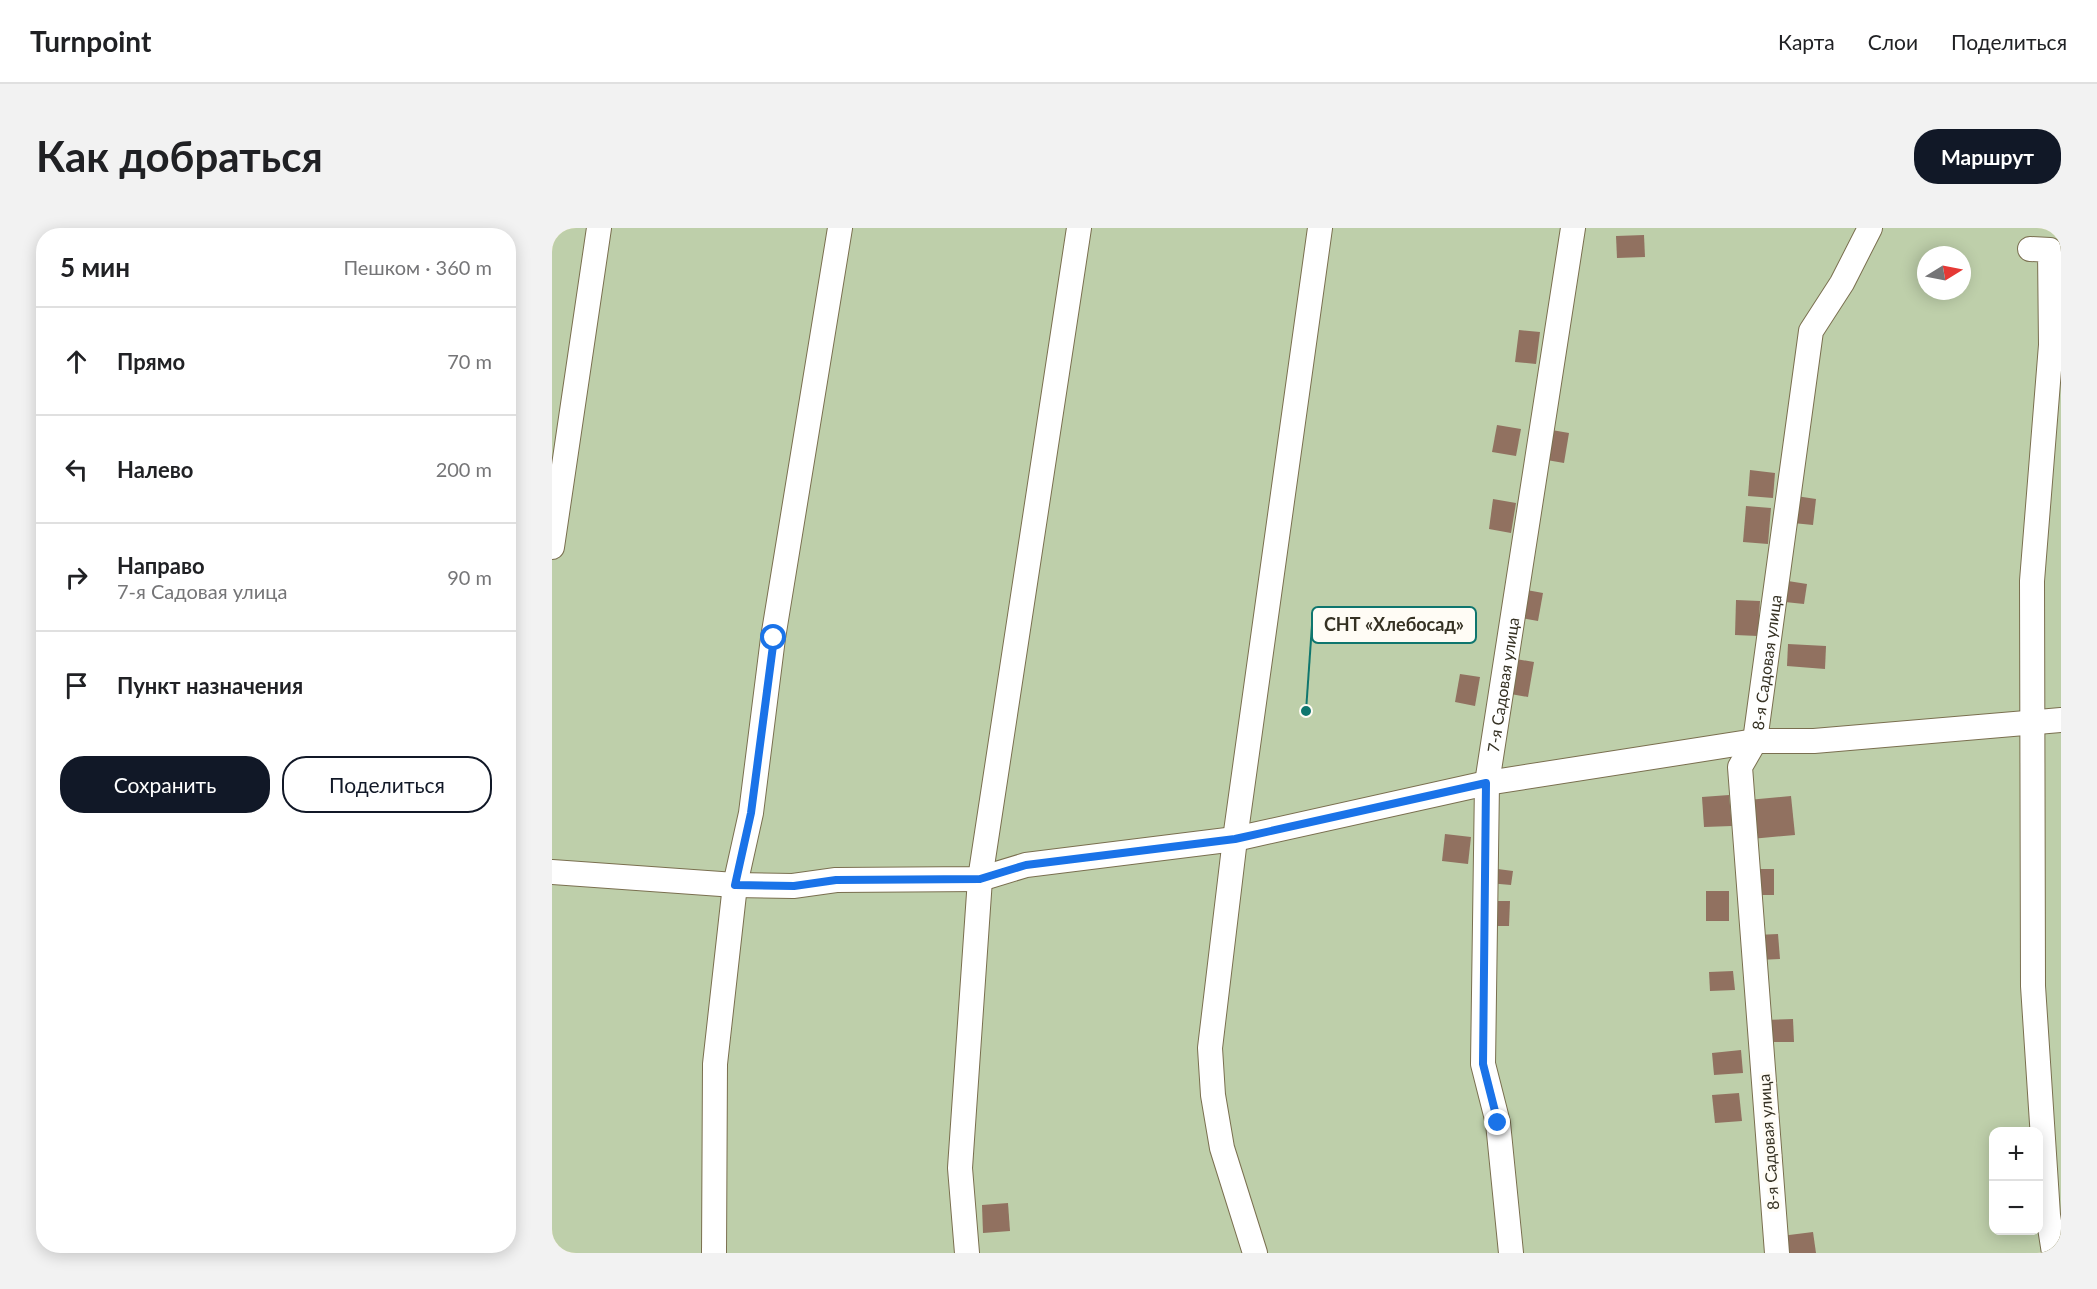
<!DOCTYPE html>
<html lang="ru">
<meta charset="utf-8">
<style>
body{margin:0;font-family:Lato,sans-serif;background:#f2f2f2;color:#202124}
.controls{position:absolute;right:18px;bottom:18px;display:grid;overflow:hidden;border-radius:12px;box-shadow:0 3px 15px #0003}
.controls button{width:54px;height:54px;display:grid;place-items:center;padding:0;border:0;border-bottom:2px solid #e0e0e0;background:#fff;color:#202124;font:30px sans-serif}
.compass{position:absolute;left:1365px;top:18px;width:54px;height:54px;border-radius:50%;background:#fff;box-shadow:0 3px 15px #0003;rotate:80deg}
.stop{position:absolute;width:18px;height:18px;margin:-14px;border:4px solid #1a73e8;border-radius:50%;background:#fff}
.stop.end{background:#1a73e8;border-color:#fff;box-shadow:0 2px 6px #0008}
.list{margin:0;padding:0;list-style:none}
h2{display:flex;justify-content:space-between;align-items:center;height:78px;margin:0;padding:0 24px;font-size:26px}
h2 small{font-size:20px;font-weight:400;color:#757577}
.list li{display:grid;grid-template-columns:39px 1fr auto;gap:18px;align-items:center;box-sizing:border-box;height:108px;padding:0 24px;border-top:2px solid #e0e0e0}
.list b{display:block;font-size:22px;white-space:nowrap}
.list p{margin:0;font-size:20px;white-space:nowrap;color:#757577}
.list em{font-size:20px;font-style:normal;color:#757577}
.actions{display:flex;gap:12px;padding:18px 24px}
.actions a{flex:1;padding:14px 0;border:2px solid #111827;border-radius:24px;text-align:center;font-size:21px;color:#111827}
.actions .main{background:#111827;color:#fff}
.icon{flex:none;width:33px;height:33px;fill:none;stroke:currentColor;stroke-width:2;stroke-linecap:round;stroke-linejoin:round}
.map{position:relative;flex:none;width:1509px;height:1025px;overflow:hidden;border-radius:24px}
header{display:flex;align-items:center;gap:36px;box-sizing:border-box;height:84px;padding:0 30px;background:#fff;border-bottom:2px solid #e0e0e0}
header strong{font-size:28px}
nav{display:flex;gap:33px;margin-inline-start:auto;font-size:21px}
.intro{display:flex;align-items:center;justify-content:space-between;box-sizing:border-box;height:144px;padding:0 36px}
h1{margin:0;font-size:42px}
.button{padding:15px 27px;border-radius:24px;background:#111827;color:#fff;font-size:21px;font-weight:700}
main{display:flex;gap:36px;padding:0 36px}
aside{flex:1;background:#fff;border-radius:24px;box-shadow:0 3px 15px #0003}
.map>svg:first-child{display:block}
.green{fill:#becfaa;fill-rule:evenodd}
.building{fill:#917160}
.lines{fill:none;stroke-linecap:round;stroke-linejoin:round}
.minor-casing{stroke:#7a6f4f;stroke-width:26}
.minor{stroke:#fff;stroke-width:24}
.route{stroke:#1a73e8;stroke-width:8}
.labels{text-anchor:middle;dominant-baseline:central;stroke-width:6;stroke-linejoin:round;paint-order:stroke}
.street-label{font-size:16px;fill:#353123;stroke:#fffcf5}
.leader{fill:none;stroke:#0f766e;stroke-width:2}
.callout-dot{fill:#0f766e;stroke:#fffcf5;stroke-width:2}
.callout{fill:#fffcf5;stroke:#0f766e;stroke-width:2}
.callout-label{font-size:18px;text-anchor:middle;font-weight:bold;fill:#353123}
</style>
<header>
<strong>Turnpoint</strong>
<nav><a>Карта</a><a>Слои</a><a>Поделиться</a></nav>
</header>
<div class="intro"><h1>Как добраться</h1><a class="button">Маршрут</a></div>
<main>
<aside>
<h2>5 мин<small>Пешком · 360 m</small></h2>
<ul class="list">
<li><svg class="icon" aria-label="ahead" viewBox="0 0 24 24"><path d="M12 20V5M6 11l6-6 6 6"/></svg><div><b>Прямо</b></div><em>70 m</em></li>
<li><svg class="icon" aria-label="left" viewBox="0 0 24 24"><path d="M17 20v-9H6M10 6l-5 5 5 5"/></svg><div><b>Налево</b></div><em>200 m</em></li>
<li><svg class="icon" aria-label="right" viewBox="0 0 24 24"><path d="M7 20v-9h11M14 6l5 5-5 5"/></svg><div><b>Направо</b><p>7-я Садовая улица</p></div><em>90 m</em></li>
<li><svg class="icon" aria-label="arrive" viewBox="0 0 24 24"><path d="M6 21V4h12l-3 4 3 4H6"/></svg><div><b>Пункт назначения</b></div></li>
</ul>
<div class="actions"><a class="main">Сохранить</a><a>Поделиться</a></div>
</aside>
<div class="map">
<svg width="1509" height="1025" viewBox="0 0 1509 1025">
<rect width="100%" height="100%" fill="#fbefcc"/>
<path class="green" d="M0 0H1509V1025H0ZM1374 27H1410V63H1374ZM1442 904H1486V1002H1442Z"/>
<g class="building">
<polygon points="1092,7 1093,29 1065,30 1064,8"/>
<polygon points="967,102 988,104 984,136 963,134"/>
<polygon points="945,197 969,201 964,228 940,224"/>
<polygon points="994,201 1017,205 1012,235 989,231"/>
<polygon points="1198,242 1223,245 1221,270 1196,268"/>
<polygon points="1244,268 1264,271 1261,297 1241,295"/>
<polygon points="941,271 964,275 959,305 937,301"/>
<polygon points="1194,278 1219,280 1216,316 1191,314"/>
<polygon points="1236,353 1255,356 1252,376 1233,374"/>
<polygon points="969,361 991,365 986,393 963,389"/>
<polygon points="1184,372 1208,373 1206,408 1183,407"/>
<polygon points="1236,416 1274,418 1273,441 1235,438"/>
<polygon points="958,430 982,434 976,469 953,465"/>
<polygon points="908,446 928,449 923,478 903,474"/>
<polygon points="1177,567 1180,598 1152,599 1150,569"/>
<polygon points="1239,568 1243,607 1199,611 1196,572"/>
<polygon points="893,606 919,609 916,636 890,633"/>
<polygon points="938,640 961,643 959,657 936,655"/>
<rect x="1203" y="641" width="19" height="26"/>
<rect x="1154" y="663" width="23" height="30"/>
<polygon points="937,673 958,673 957,698 936,698"/>
<polygon points="1226,706 1228,731 1206,732 1204,707"/>
<polygon points="1181,743 1183,762 1158,763 1157,744"/>
<polygon points="1241,791 1242,814 1211,814 1211,792"/>
<polygon points="1189,822 1191,845 1162,847 1160,825"/>
<polygon points="1187,865 1190,893 1163,895 1160,867"/>
<polygon points="456,975 458,1003 431,1005 430,977"/>
<polygon points="1261,1004 1264,1025 1231,1025 1229,1008"/>
</g>
<g class="lines">
<g class="minor-casing">
<g id="minor">
<polyline points="1478,21 1498,22 1499,117 1480,353 1481,758 1496,987 1502,1025"/>
<polyline points="0,319 47,0"/>
<polyline points="0,644 183,657 241,658 284,652 428,651 474,637 683,611 935,555 1203,513 1262,513 1509,492"/>
<polyline points="162,1025 163,836 183,657 199,585 221,410 288,0"/>
<polyline points="415,1025 408,940 428,651 527,0"/>
<polyline points="703,1025 670,920 661,867 658,820 683,611 768,0"/>
<path id="s1" d="M959 1025 946 895 931 836 935 555 1021 0"/>
<path id="s2" d="M1225 1025 1188 539 1203 513 1259 103 1290 55 1318 0"/>
</g>
</g>
<use href="#minor" class="minor"/>
</g>
<g class="lines">
<polyline class="route" points="222,410 199,585 183,657 242,658 284,652 428,651 474,637 683,611 934,555 931,836 946,895"/>
</g>
<g class="labels">
<g class="street-label">
<text stroke="none"><textPath href="#s2" startOffset="597">8-я Садовая улица</textPath></text>
<text stroke="none"><textPath href="#s1" startOffset="572">7-я Садовая улица</textPath></text>
<text transform="translate(1216 914) rotate(-94)">8-я Садовая улица</text>
</g>
</g>
<path class="leader" d="M754 483L760 397"/>
<circle class="callout-dot" cx="754" cy="483" r="6"/>
<rect class="callout" x="760" y="379" width="164" height="36" rx="6"/>
<g class="callout-label">
<text x="842" y="403">СНТ «Хлебосад»</text>
</g>
</svg>
<div class="controls">
<button>+</button>
<button>−</button>
</div>
<svg class="compass" viewBox="-18 -18 36 36"><path d="M0-13l5 13h-10z" fill="#e53935"/><path d="M0 13l5-13h-10z" fill="#757577"/></svg>
<div class="stop" style="left:222px;top:410px"></div>
<div class="stop end" style="left:946px;top:895px"></div>
</div>
</main>
